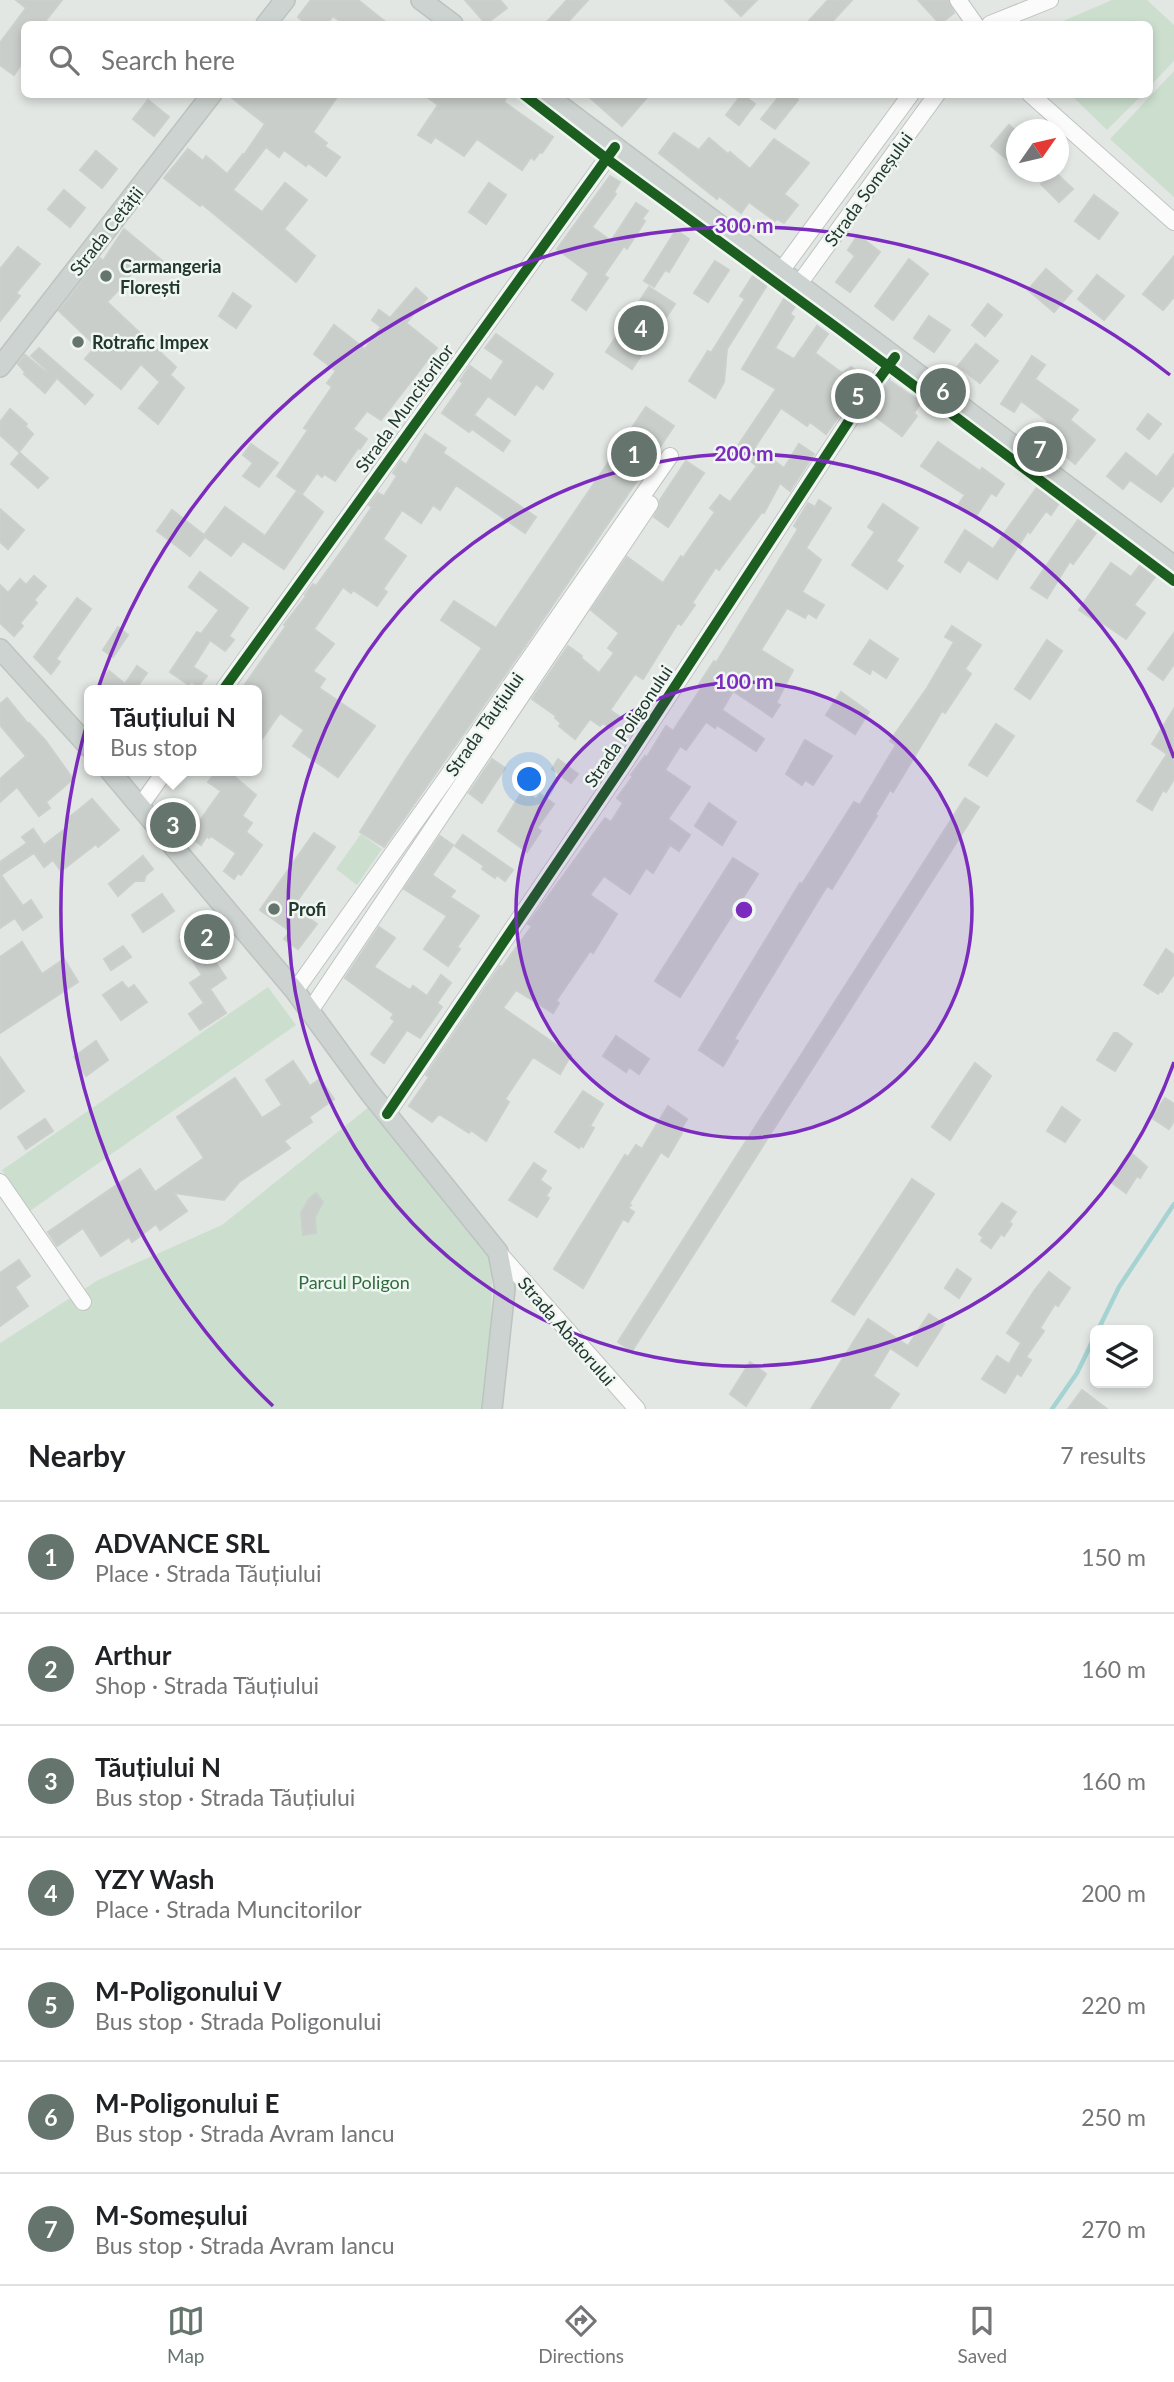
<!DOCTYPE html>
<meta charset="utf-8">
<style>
body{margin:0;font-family:Lato,sans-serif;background:#f2f2f2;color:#202124}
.controls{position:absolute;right:21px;bottom:21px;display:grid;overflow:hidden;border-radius:10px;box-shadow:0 4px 10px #0003}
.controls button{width:63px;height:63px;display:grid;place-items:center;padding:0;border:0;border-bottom:2px solid #e0e0e0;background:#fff;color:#202124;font:35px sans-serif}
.compass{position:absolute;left:1006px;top:119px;width:63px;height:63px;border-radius:50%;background:#fff;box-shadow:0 4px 10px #0003;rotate:56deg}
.you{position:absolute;left:530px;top:780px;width:24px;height:24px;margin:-18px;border:5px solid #fff;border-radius:50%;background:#1a73e8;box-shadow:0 0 0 10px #1a73e833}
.badge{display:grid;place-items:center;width:46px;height:46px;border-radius:50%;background:#65756e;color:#fff;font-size:23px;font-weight:700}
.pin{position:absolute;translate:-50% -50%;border:4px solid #fff;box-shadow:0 2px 7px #0006}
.popup{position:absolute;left:84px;top:685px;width:178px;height:91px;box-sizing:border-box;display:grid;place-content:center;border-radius:10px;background:#fff;filter:drop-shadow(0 2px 5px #0005);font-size:23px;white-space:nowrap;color:#757577}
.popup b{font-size:26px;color:#202124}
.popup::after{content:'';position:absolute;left:50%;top:100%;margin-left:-14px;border:14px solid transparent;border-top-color:#fff}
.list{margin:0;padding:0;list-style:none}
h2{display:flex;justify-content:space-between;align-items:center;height:91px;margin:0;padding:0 28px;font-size:30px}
h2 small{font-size:23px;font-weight:400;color:#757577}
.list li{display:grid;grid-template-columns:46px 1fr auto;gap:21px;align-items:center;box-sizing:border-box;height:112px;padding:0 28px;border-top:2px solid #e0e0e0}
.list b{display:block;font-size:26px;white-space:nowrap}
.list p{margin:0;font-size:23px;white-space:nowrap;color:#757577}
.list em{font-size:23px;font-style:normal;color:#757577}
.icon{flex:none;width:38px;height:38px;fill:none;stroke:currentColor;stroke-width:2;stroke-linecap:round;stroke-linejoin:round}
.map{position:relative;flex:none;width:1174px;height:1409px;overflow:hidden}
.search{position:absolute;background:#fff;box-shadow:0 4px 10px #0003;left:21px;right:21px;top:21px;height:77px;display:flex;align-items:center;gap:18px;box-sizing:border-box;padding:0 24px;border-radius:10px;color:#757577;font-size:26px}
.sheet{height:875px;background:#fff}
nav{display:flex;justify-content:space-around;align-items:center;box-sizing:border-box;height:98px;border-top:2px solid #e0e0e0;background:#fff;font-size:19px;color:#757577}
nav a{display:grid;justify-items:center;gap:4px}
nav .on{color:#65756e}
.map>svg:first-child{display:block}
.green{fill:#ccdfcf}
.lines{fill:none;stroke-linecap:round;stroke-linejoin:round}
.stream{stroke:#a5d3d2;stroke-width:4.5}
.building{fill:#c9cecb;stroke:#cbd0cd;stroke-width:2}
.minor-casing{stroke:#bfc4c1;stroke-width:18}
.major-casing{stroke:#bcc3c0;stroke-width:22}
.minor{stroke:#fbfbfb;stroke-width:16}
.major{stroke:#cdd3d0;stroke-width:19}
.cycleway-casing{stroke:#f0f6f2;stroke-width:15}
.cycleway{stroke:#1b5e20;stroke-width:10}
.ring{fill:none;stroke:#7b2cbf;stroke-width:3.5}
.poi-dot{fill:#65756e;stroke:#f0f6f2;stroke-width:2.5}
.labels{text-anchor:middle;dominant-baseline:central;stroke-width:5;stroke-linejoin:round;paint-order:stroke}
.street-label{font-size:18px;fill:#22382f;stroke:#f0f6f2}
.poi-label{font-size:18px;font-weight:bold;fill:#22382f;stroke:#f0f6f2;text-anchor:start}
.park-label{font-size:18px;fill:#2f6c3e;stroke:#f0f6f2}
.centre{fill:#7b2cbf;stroke:#f0f6f2;stroke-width:3.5}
.ring-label{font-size:21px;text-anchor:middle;font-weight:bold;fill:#7b2cbf;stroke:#f0f6f2;stroke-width:5;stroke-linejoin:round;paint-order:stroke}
</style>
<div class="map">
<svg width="1174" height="1409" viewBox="0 0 1174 1409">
<rect width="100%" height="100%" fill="#e2e7e4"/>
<g class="green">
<polygon points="1112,0 1147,0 1174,25 1174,61 1150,86 1150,24 1056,24"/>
<polygon points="1174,71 1174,197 1110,139"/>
<polygon points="1071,95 1142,95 1107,130"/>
<polygon points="361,834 382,849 357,885 336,869"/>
<polygon points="268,987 296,1025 30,1211 2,1170"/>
<polygon points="370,1106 492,1257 491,1347 487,1409 0,1409 0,1343 98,1280 222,1225"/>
</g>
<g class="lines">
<g class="stream">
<polyline points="1098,1330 1119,1287 1174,1204"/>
<polyline points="1052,1409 1077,1373 1095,1336"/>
</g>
</g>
<g class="building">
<polygon points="16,0 62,0 43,24 24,24 24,60 14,75 0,65 0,43 26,8"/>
<polygon points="311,0 358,0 388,24 344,24 333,16 326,24 307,24 298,17"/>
<polygon points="465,0 500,0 507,8 486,24"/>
<polygon points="567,0 588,0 566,24 545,24"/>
<polygon points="725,0 757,0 741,16"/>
<polygon points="828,0 852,0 830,24 806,24"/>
<polygon points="918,0 948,0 954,13 940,24"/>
<polygon points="227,94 339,94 313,132 327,143 324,146 340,157 326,176 308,163 306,166 284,150 279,157 266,147 233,190 262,212 285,183 307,200 284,229 315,256 296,282 202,204 200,206 164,178 188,149 203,161 206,156 227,174 243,154 244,155 265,124"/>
<polygon points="423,94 508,94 504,102 553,137 542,153 540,152 534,160 531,157 522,170 477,139 464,156 435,137 431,143 418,135 438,105"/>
<polygon points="586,94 650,94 622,126"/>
<polygon points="742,94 755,104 739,125 726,115"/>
<polygon points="781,94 792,94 798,100 775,129 761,119"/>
<polygon points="148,100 169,117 154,136 133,119"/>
<polygon points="1009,125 1017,132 1017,155 1010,162 991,146"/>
<polygon points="674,133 699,150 709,138 728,154 730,152 750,169 774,139 809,163 784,194 798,205 784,223 777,219 775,221 749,202 741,213 719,196 717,199 659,153"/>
<polygon points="96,151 117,169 102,188 80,170"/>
<polygon points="1055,172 1073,189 1059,202 1041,184"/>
<polygon points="610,176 620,182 614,192 616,194 592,227 611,241 636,203 648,211 642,219 645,221 627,249 624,246 604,275 608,278 586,310 572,300 589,273 557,249"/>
<polygon points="489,183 506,195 486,224 469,212"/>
<polygon points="64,190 85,208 70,227 48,209"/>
<polygon points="1094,195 1118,213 1099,239 1075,221"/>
<polygon points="124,229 166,264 159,274 140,259 126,282 107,302 176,367 170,375 184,388 158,424 139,408 160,382 141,364 121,389 85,359 96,346 59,311 100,258 103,261"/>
<polygon points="676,230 689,239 669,272 665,270 654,287 644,281"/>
<polygon points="858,235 880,252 850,292 836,282 855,256 848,250"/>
<polygon points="18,247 40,264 16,293 20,296 0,321 0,269"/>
<polygon points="1174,256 1174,297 1163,310 1143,294"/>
<polygon points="909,259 928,274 893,320 875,306"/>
<polygon points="715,261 729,270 708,302 694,293"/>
<polygon points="1046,269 1072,291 1054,312 1028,290"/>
<polygon points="754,274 767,285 727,349 724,382 715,398 689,381 708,351 711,353 745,299 740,296"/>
<polygon points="1097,275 1124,296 1104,320 1078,299"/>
<polygon points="649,287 675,304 632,369 606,352"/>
<polygon points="416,288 427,298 406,323 437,348 381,420 367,411 353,429 367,439 360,449 358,448 335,481 324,474 322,477 317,473 302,494 277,476 308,430 304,428 332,387 327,383 336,371 314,354 334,325 365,349 381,327 372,320 379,310 390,318"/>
<polygon points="233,293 251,306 236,328 219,316"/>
<polygon points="785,297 796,305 790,314 794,317 775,348 794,359 817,326 828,334 815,353 842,373 851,367 866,378 826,434 810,422 807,426 781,408 755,447 784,468 799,444 814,454 790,491 780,483 764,513 762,512 719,570 716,567 692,603 695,605 681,625 678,623 643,679 635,674 610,710 620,717 611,729 603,723 600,726 590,719 575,739 559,726 561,723 555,718 556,716 532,699 568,646 582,656 581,658 599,673 614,653 608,648 619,633 591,610 627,557 663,583 681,556 683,558 715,512 710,508 720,495 730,502 757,466 735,450 776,389 742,369"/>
<polygon points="988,304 1002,315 985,336 972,325"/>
<polygon points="929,316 950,330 934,352 914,338"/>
<polygon points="496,334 553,374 543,389 536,384 515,415 488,396 474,415 510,441 503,451 472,429 469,432 442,413 463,383 460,381 470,366 491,381 504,361 485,348"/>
<polygon points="976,344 998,361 980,383 958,366"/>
<polygon points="39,348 93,395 85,404 57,378 45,393 24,374 25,372 18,364 25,355 46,372 47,370 31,356"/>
<polygon points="1032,356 1045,365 1035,379 1078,410 1070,420 1095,440 1075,464 1039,433 1048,421 1021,401 1014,412 1001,404"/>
<polygon points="890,381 921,402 914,413 917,416 902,436 869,412"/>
<polygon points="646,407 674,426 523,649 384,847 360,832 407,758 482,648 441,620 454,601 496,628"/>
<polygon points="10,409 27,424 25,426 33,434 19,452 0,435 0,422"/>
<polygon points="1148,414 1161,424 1149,439 1137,429"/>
<polygon points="425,434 446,448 443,453 536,517 525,533 456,485 440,510 433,505 421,523 402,510 383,539 406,556 383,589 387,592 377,606 353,590 351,593 343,587 314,629 334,644 313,671 325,679 319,688 375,726 338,777 293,746 304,730 280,713 257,746 257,690 241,690 286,626 284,625 306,596 305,595 313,584 316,586 348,542 372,507 369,505 378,493 384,496 397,476 393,473 401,461 406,465"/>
<polygon points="938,442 980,471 982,468 1004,484 996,496 991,493 976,516 958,505 965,495 921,466"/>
<polygon points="251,444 278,463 259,487 243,476 253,463 243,455"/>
<polygon points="20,453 48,478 38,488 11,464"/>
<polygon points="1126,453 1157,477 1174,454 1174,485 1161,502 1130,480 1123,489 1107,476"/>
<polygon points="686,461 704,473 668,527 654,517 660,505 660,500"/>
<polygon points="1038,486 1060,502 1051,515 1046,511 1030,533 1028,531 997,579 968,560 960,572 945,562 965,530 993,549"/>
<polygon points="297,491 323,512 284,569 243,541 231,556 205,537 190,556 157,531 172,510 204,535 225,507 265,536"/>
<polygon points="819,500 831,508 806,548 821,560 802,592 824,605 816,618 808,613 805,618 787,608 761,650 793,670 776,703 780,705 772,717 733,691 722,710 764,739 756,751 717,725 715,728 706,722 686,750 680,746 665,770 690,787 668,819 690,835 679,851 670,845 653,873 646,868 630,894 604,876 590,895 617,914 593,953 590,951 556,1001 559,1003 553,1013 516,990 503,1008 571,1055 560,1074 533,1057 505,1099 509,1102 486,1141 471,1130 469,1133 439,1114 432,1122 409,1106 429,1077 426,1075 500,966 502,967 532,926 528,924 592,836 605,818 611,822 623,803 617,798 633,776 631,775 645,756 647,757 666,726 673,731 702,687 699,684 714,661 716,663 798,529 794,526 808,503 815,507"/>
<polygon points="883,504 918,528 896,561 903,566 887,589 852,565 875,532 868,527"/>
<polygon points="0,509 24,530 8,549 0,542"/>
<polygon points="1078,520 1096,533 1073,564 1070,561 1047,598 1031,588"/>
<polygon points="1111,563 1131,577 1140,565 1155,577 1134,605 1145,613 1126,639 1094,617 1093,619 1079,610"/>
<polygon points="200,572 248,608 229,636 234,640 225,651 210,640 193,667 207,676 199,687 191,682 189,685 170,672 197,632 201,634 219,610 189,587"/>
<polygon points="34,576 46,586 34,600 37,603 20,623 23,626 14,636 0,623 0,585 8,593 20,579 26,585"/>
<polygon points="77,598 91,609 56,659 60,662 51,674 34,657"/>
<polygon points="952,626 981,645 965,669 971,674 945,713 942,711 893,792 890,790 875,815 877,816 832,889 827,886 734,1039 738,1041 723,1066 699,1050 800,883 802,884 854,802 860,805 896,745 890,741 927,688 954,642 945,637"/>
<polygon points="118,627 128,635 113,657 103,650"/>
<polygon points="1174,633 1174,664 1163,680 1148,669"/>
<polygon points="870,640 898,659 886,678 872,669 870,674 854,664"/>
<polygon points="1047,640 1062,651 1030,699 1015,689"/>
<polygon points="137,666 147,673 135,690 95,690 109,671 125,684"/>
<polygon points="841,692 869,712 855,734 826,715"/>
<polygon points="7,698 28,724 29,723 45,740 73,779 46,802 50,808 39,816 17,787 0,802 0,779 26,756 0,725 0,704"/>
<polygon points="1174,709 1174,779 1166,792 1163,790 1152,810 1137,801 1167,754 1152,744"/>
<polygon points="996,724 1014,736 987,776 969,765"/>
<polygon points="805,740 832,756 813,785 805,780 802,785 786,774"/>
<polygon points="492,759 505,768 482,803 469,793"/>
<polygon points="558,759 578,774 571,783 552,769"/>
<polygon points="217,771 239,771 235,777 256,795 242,816 252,823 246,832 262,845 241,875 238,873 234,879 224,871 236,853 211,836 209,838 207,836 201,845 189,836 221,791 208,782"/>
<polygon points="523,790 536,799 540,794 554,804 537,828 541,831 527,852 498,831"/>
<polygon points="965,798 979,807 632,1351 618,1342"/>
<polygon points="92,799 119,830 98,847 96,844 61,871 53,860 44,867 34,853 1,875 23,906 31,900 42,917 23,930 15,918 0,928 0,862 27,843 22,837 33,829 44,845 70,825 66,820"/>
<polygon points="709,803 736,822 722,845 695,826"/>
<polygon points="314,833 335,847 293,907 317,924 298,949 284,939 290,931 260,910"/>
<polygon points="463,835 513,870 505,881 497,875 495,878 482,869 484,866 455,846"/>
<polygon points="440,836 453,845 432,875 455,891 450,897 479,916 457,947 460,949 448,966 424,949 447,916 404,889"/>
<polygon points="143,856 153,869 146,875 144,881 135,881 118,896 109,884"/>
<polygon points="733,858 758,874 680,997 655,981"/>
<polygon points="162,894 174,911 143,932 132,915"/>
<polygon points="205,923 227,955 216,963 226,978 210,989 226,1013 200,1030 189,1014 204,1003 190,983 202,975 180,941"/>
<polygon points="379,927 395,938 374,967 410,990 413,986 427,996 441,975 451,983 437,1003 442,1007 420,1038 407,1030 384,1063 371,1054 395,1021 391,1018 394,1014 345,978"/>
<polygon points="22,942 42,974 64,959 78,982 0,1033 0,957"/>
<polygon points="123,946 131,957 111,970 104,959"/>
<polygon points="1166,949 1174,955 1174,974 1162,992 1160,991 1158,994 1144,985"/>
<polygon points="122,982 128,989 134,985 147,1002 121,1020 103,995"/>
<polygon points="1114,1033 1117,1033 1132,1044 1115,1071 1097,1060"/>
<polygon points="616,1036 649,1059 639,1074 629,1067 626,1072 603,1056"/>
<polygon points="96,1041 108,1060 86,1076 74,1057"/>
<polygon points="0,1057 24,1091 0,1109"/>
<polygon points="293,1061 310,1086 320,1079 334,1099 309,1117 312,1122 284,1141 290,1148 239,1182 224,1200 174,1193 187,1211 160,1230 156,1224 132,1242 129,1237 101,1256 83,1228 57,1246 48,1232 140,1169 155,1192 204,1158 177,1117 235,1078 262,1118 282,1105 266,1080"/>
<polygon points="975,1063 991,1076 950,1140 932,1127"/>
<polygon points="583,1091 603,1104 590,1126 594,1128 583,1147 581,1145 579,1148 555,1132"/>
<polygon points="1165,1098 1174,1104 1174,1121 1169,1129 1152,1118"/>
<polygon points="668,1106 687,1119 680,1131 682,1133 668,1157 661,1152 629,1204 631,1205 628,1208 634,1212 628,1222 623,1219 583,1288 554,1269 625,1155 628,1157 636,1145 642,1149"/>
<polygon points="1062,1107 1080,1120 1065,1142 1047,1131"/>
<polygon points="45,1119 53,1131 26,1149 18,1137"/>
<polygon points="1131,1153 1147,1167 1140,1178 1137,1176 1126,1193 1111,1182"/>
<polygon points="534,1163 546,1171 540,1180 551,1188 546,1196 549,1198 537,1217 509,1200"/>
<polygon points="912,1179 934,1194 854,1315 832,1301"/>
<polygon points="316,1193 323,1202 315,1217 316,1233 303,1235 301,1213 309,1199"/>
<polygon points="1002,1203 1016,1212 1009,1222 1012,1224 1004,1236 1001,1234 991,1248 981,1241 983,1237 979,1234"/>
<polygon points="19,1260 30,1276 15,1287 28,1306 0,1326 0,1273"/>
<polygon points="957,1269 971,1279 959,1298 945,1288"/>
<polygon points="1049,1272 1070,1288 1058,1306 1055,1304 1040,1328 1044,1331 1026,1357 1031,1360 1021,1376 1017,1373 1005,1393 982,1379 997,1356 1009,1364 1021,1343 1007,1333 1034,1291"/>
<polygon points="929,1314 944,1324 917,1366 890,1348 873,1376 899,1394 889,1409 811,1409 868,1319 908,1346"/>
<polygon points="750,1362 766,1374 746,1406 730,1394"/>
<polygon points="1082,1390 1107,1409 1068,1409"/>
</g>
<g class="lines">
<g class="minor-casing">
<g id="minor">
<polyline points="958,0 975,24"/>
<polyline points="990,24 1050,0"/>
<polyline points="1030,94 1174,222"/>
<polyline points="781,271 911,94"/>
<polyline points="799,284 937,94"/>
<polyline points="223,690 615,147"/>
<polyline points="141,805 165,771"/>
<polyline points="295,991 447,777 670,456"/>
<polyline points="310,1011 650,504"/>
<polyline points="387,1114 624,764 856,410 895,357"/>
<polyline points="0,1182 83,1302"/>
<polyline points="498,1252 637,1409"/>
</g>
</g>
<g class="major-casing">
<g id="major">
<polyline points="421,0 453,24"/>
<polyline points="266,24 285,0"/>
<polyline points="545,94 1174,566"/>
<polyline points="0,367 212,94"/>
<polyline points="0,649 89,747"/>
<polyline points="110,771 295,991 369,1092 498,1252 505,1289 492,1409"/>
</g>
</g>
<use href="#minor" class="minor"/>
<use href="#major" class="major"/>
<g class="cycleway-casing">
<g id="cycleway">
<polyline points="523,94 607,159 840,330 1174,581"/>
<polyline points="223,690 615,147"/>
<polyline points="387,1114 624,764 856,410 895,357"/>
</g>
</g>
<use href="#cycleway" class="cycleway"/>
</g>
<circle cx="744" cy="910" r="228" fill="#7b2cbf" fill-opacity=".12"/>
<g class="ring">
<circle cx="744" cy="910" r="228"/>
<path d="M1174 1062A456 456 0 1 1 1174 758"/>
<path d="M273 1406A684 684 0 0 1 1170 375"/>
</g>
<g class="poi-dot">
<circle cx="106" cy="276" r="7"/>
<circle cx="78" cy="342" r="7"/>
<circle cx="274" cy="909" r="7"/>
</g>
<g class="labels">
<g class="street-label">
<text transform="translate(868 189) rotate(-54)">Strada Someșului</text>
<text transform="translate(106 231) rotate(-52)">Strada Cetății</text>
<text transform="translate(404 408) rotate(-54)">Strada Muncitorilor</text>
<text transform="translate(484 724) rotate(-55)">Strada Tăuțiului</text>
<text transform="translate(628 726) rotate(-56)">Strada Poligonului</text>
<text transform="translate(567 1331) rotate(49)">Strada Abatorului</text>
</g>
<g class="poi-label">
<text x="120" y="266">Carmangeria<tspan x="120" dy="21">Florești</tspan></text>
<text x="92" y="342">Rotrafic Impex</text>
<text x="288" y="909">Profi</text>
</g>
<g class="park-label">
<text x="354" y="1282">Parcul Poligon</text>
</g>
</g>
<circle cx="744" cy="910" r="10" class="centre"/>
<g class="ring-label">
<text x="744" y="233">300 m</text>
<text x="744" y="461">200 m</text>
<text x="744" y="689">100 m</text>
</g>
</svg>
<div class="controls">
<button><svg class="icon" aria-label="layers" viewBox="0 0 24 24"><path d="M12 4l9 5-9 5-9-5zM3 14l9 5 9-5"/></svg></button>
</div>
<svg class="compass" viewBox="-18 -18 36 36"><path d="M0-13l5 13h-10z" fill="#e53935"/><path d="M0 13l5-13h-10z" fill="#757577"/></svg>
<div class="you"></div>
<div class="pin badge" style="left:634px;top:454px">1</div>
<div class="pin badge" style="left:207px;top:937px">2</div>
<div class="pin badge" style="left:173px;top:825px">3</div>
<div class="popup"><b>Tăuțiului N</b>Bus stop</div>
<div class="pin badge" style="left:641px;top:328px">4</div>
<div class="pin badge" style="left:858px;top:396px">5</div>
<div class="pin badge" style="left:943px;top:391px">6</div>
<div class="pin badge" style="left:1040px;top:449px">7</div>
<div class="search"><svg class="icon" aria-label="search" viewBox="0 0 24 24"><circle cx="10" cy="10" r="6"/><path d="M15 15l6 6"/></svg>Search here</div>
</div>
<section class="sheet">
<h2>Nearby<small>7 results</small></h2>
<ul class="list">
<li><span class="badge">1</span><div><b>ADVANCE SRL</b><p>Place · Strada Tăuțiului</p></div><em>150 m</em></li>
<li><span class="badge">2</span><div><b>Arthur</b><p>Shop · Strada Tăuțiului</p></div><em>160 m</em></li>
<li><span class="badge">3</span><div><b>Tăuțiului N</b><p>Bus stop · Strada Tăuțiului</p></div><em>160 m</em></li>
<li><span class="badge">4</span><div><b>YZY Wash</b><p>Place · Strada Muncitorilor</p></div><em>200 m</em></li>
<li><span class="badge">5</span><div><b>M-Poligonului V</b><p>Bus stop · Strada Poligonului</p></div><em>220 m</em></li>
<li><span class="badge">6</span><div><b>M-Poligonului E</b><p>Bus stop · Strada Avram Iancu</p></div><em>250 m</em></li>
<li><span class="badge">7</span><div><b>M-Someșului</b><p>Bus stop · Strada Avram Iancu</p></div><em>270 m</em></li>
</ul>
</section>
<nav>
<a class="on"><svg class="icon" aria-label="map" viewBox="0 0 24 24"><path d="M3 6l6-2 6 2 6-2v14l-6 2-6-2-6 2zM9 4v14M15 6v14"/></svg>Map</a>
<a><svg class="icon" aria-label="directions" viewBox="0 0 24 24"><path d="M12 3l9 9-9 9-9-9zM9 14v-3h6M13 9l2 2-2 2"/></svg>Directions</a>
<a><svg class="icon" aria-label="saved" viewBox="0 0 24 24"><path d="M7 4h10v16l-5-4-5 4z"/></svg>Saved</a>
</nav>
